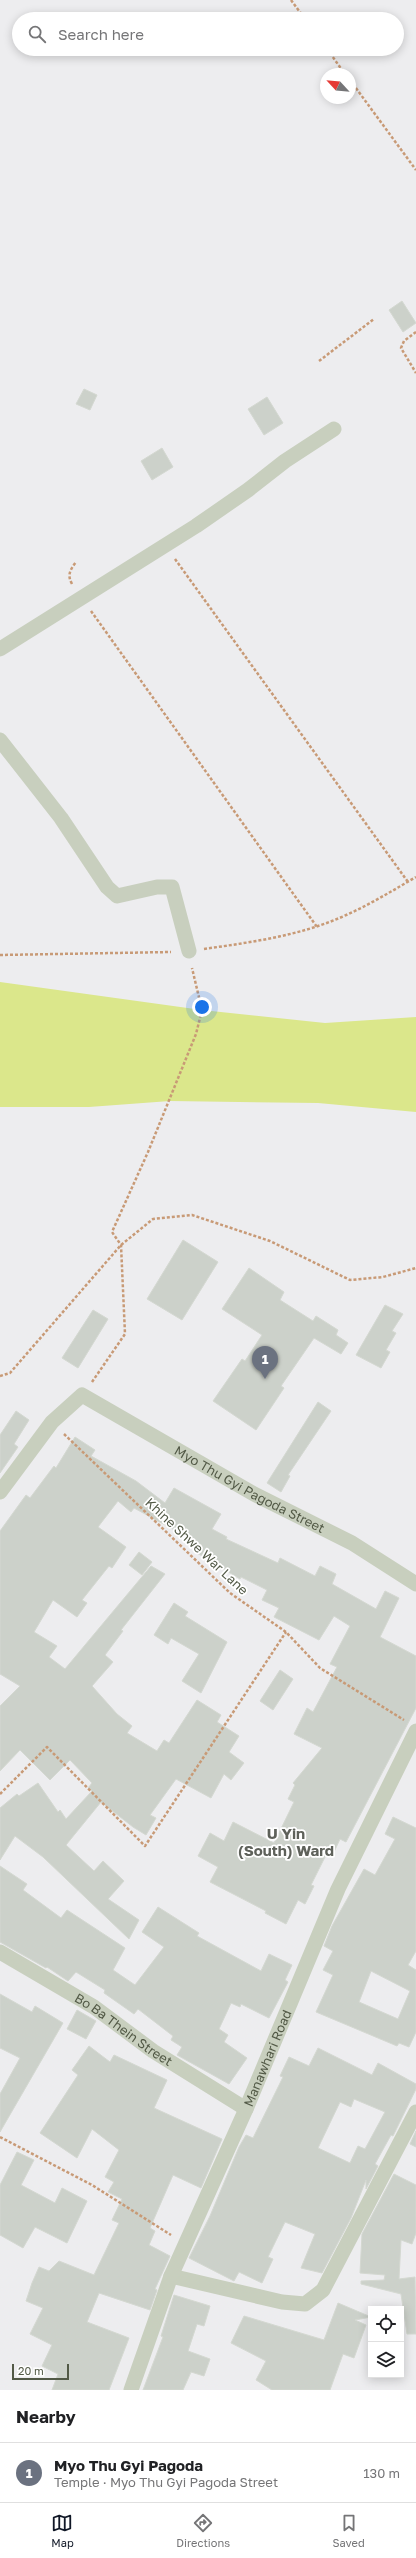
<!DOCTYPE html>
<meta charset="utf-8">
<style>
body{margin:0;font-family:"Golos Text",sans-serif;background:#f6f6f6;color:#202124}
.controls{position:absolute;right:12px;bottom:12px;display:grid;overflow:hidden;border-radius:0px;box-shadow:0 2px 10px #0003}
.controls button{width:36px;height:36px;display:grid;place-items:center;padding:0;border:0;border-bottom:1px solid #e0e0e0;background:#fff;color:#202124;font:20px sans-serif}
.compass{position:absolute;left:320px;top:68px;width:36px;height:36px;border-radius:50%;background:#fff;box-shadow:0 2px 10px #0003;rotate:296deg}
.scale{position:absolute;left:12px;bottom:10px;width:57px;box-sizing:border-box;padding-left:4px;border:2px solid #525946;border-top:0;font-size:11px;line-height:14px;white-space:nowrap;color:#525946;-webkit-text-stroke:3px #fff;paint-order:stroke}
.you{position:absolute;left:202px;top:1007px;width:14px;height:14px;margin:-10px;border:3px solid #fff;border-radius:50%;background:#1a73e8;box-shadow:0 0 0 6px #1a73e833}
.badge{display:grid;place-items:center;width:26px;height:26px;border-radius:50%;background:#111827;color:#fff;font-size:13px;font-weight:700}
.pin{position:absolute;translate:-50% -33px;filter:drop-shadow(0 1px 2px #0008)}
.pin::after{content:'';position:absolute;top:21px;width:14px;height:12px;background:inherit;clip-path:polygon(0 0,100% 0,50% 100%)}
.list{margin:0;padding:0;list-style:none}
h2{display:flex;justify-content:space-between;align-items:center;height:52px;margin:0;padding:0 16px;font-size:17px}
h2 small{font-size:13px;font-weight:400;color:#757577}
.list li{display:grid;grid-template-columns:26px 1fr auto;gap:12px;align-items:center;box-sizing:border-box;height:60px;padding:0 16px;border-top:1px solid #e0e0e0}
.list b{display:block;font-size:15px;white-space:nowrap}
.list p{margin:0;font-size:13px;white-space:nowrap;color:#757577}
.list em{font-size:13px;font-style:normal;color:#757577}
.icon{flex:none;width:22px;height:22px;fill:none;stroke:currentColor;stroke-width:2;stroke-linecap:round;stroke-linejoin:round}
.map{position:relative;flex:none;width:416px;height:2390px;overflow:hidden}
.search{position:absolute;background:#fff;box-shadow:0 2px 10px #0003;left:12px;right:12px;top:12px;height:44px;display:flex;align-items:center;gap:10px;box-sizing:border-box;padding:0 14px;border-radius:22px;color:#757577;font-size:15px}
.sheet{height:112px;background:#fff}
nav{display:flex;justify-content:space-around;align-items:center;box-sizing:border-box;height:56px;border-top:1px solid #e0e0e0;background:#fff;font-size:11px;color:#757577}
nav a{display:grid;justify-items:center;gap:2px}
nav .on{color:#111827}
.map>svg:first-child{display:block}
.water{fill:#dbe78b}
.building{fill:#ccd1ca;stroke:#d4d8d1;fill-rule:evenodd}
.lines{fill:none;stroke-linecap:round;stroke-linejoin:round}
.path{stroke:#c89a76;stroke-width:2.5;stroke-dasharray:3 2;stroke-linecap:butt}
.minor{stroke:#c8cfbe;stroke-width:15}
.labels{text-anchor:middle;dominant-baseline:central;stroke-width:3.5;stroke-linejoin:round;paint-order:stroke}
.street-label{font-size:13px;fill:#525946;stroke:#fff}
.quarter-label{font-size:15px;font-weight:bold;fill:#5e615a;stroke:#fff}
</style>
<div class="map">
<svg width="416" height="2390" viewBox="0 0 416 2390">
<rect width="100%" height="100%" fill="#ededef"/>
<polygon class="water" points="0,982 202,1010 325,1023 416,1017 416,1112 318,1103 170,1101 89,1107 0,1107"/>
<g class="building">
<polygon points="402,301 416,323 403,332 389,310"/>
<polygon points="84,389 97,395 90,410 76,404"/>
<polygon points="267,397 283,423 264,435 248,409"/>
<polygon points="162,448 173,467 152,480 141,461"/>
<polygon points="183,1240 218,1262 182,1320 147,1299"/>
<polygon points="249,1268 284,1292 280,1300 313,1321 316,1316 338,1330 336,1335 348,1343 341,1354 314,1338 281,1386 284,1388 256,1430 213,1401 242,1359 245,1361 262,1335 222,1309"/>
<polygon points="385,1305 403,1314 392,1331 396,1333 386,1350 390,1352 381,1368 356,1355"/>
<polygon points="93,1310 108,1319 78,1368 62,1358"/>
<polygon points="318,1402 331,1411 288,1475 290,1476 281,1492 267,1483"/>
<polygon points="16,1411 29,1420 14,1444 18,1447 0,1473 0,1435"/>
<polygon points="75,1437 95,1450 91,1456 136,1481 165,1503 174,1488 221,1514 212,1529 227,1537 226,1539 278,1563 280,1558 315,1576 320,1566 336,1574 332,1584 376,1609 385,1591 399,1598 380,1637 416,1656 416,1708 346,1842 340,1839 334,1852 329,1849 311,1885 314,1886 305,1904 298,1900 286,1924 265,1913 266,1911 210,1882 218,1867 198,1856 210,1833 224,1841 233,1822 274,1843 294,1802 288,1799 295,1785 293,1783 322,1748 294,1734 307,1708 313,1712 337,1667 330,1664 350,1626 334,1616 319,1640 274,1617 279,1608 262,1600 267,1590 241,1577 240,1579 197,1553 202,1545 134,1508 131,1512 118,1501 98,1527 126,1547 112,1568 109,1566 82,1600 87,1603 77,1617 53,1600 34,1632 57,1646 49,1657 65,1669 151,1566 165,1574 121,1630 123,1631 105,1655 113,1662 92,1686 117,1714 132,1726 127,1733 157,1751 164,1740 169,1743 197,1700 221,1715 217,1722 239,1736 229,1752 244,1763 231,1780 224,1774 211,1798 176,1779 150,1815 156,1818 146,1835 133,1827 101,1802 66,1845 94,1871 103,1861 124,1881 108,1899 139,1920 129,1939 43,1857 15,1836 0,1860 0,1808 17,1794 19,1796 38,1783 58,1812 60,1810 66,1819 92,1791 88,1788 92,1783 70,1760 50,1780 20,1750 0,1771 0,1706 20,1686 0,1674 0,1531 26,1495 30,1498 54,1466 56,1468"/>
<polygon points="139,1552 152,1562 142,1575 129,1565"/>
<polygon points="174,1603 188,1612 185,1616 227,1642 201,1693 182,1681 199,1654 171,1638 168,1644 154,1635"/>
<polygon points="280,1670 293,1679 273,1710 260,1701"/>
<path d="M393 1817 416 1828V1951L408 1965 416 1970V2032L409 2047 399 2043 397 2046 316 2012 333 1975 323 1970 333 1951 324 1946 332 1926 364 1869 375 1875 395 1839 385 1834ZM371 1971 410 1991 398 2019 359 2002Z"/>
<polygon points="0,1866 27,1884 23,1890 61,1918 67,1910 125,1948 113,1970 135,1985 164,1947 142,1932 158,1907 199,1933 197,1936 261,1971 269,1954 292,1965 285,1980 288,1982 269,2018 241,2004 240,2007 231,2003 219,2029 228,2035 224,2042 247,2058 229,2084 177,2055 182,2047 171,2040 173,2036 138,2009 134,2014 104,1993 105,1990 76,1972 68,1981 47,1967 46,1968 0,1942"/>
<polygon points="0,1994 32,2012 35,2006 63,2023 0,2132 0,2094 20,2058 0,2048"/>
<polygon points="77,2010 96,2021 86,2039 67,2029"/>
<polygon points="89,2046 110,2062 114,2055 167,2080 154,2108 222,2139 201,2188 173,2175 150,2228 155,2231 149,2245 170,2256 155,2289 157,2290 150,2310 99,2293 87,2322 129,2338 109,2390 52,2390 58,2374 42,2366 52,2345 30,2334 43,2308 26,2301 32,2283 39,2267 49,2271 59,2261 94,2275 119,2223 112,2220 122,2199 108,2192 114,2182 105,2177 119,2150 92,2129 77,2158 40,2133 78,2075 72,2070"/>
<path d="M318 2048 372 2075 378 2063 416 2084V2089L393 2136 391 2135 375 2164 378 2166 366 2189V2180L351 2218 322 2273 301 2268 315 2234 285 2222 268 2257 273 2259 262 2283 239 2272 234 2281 189 2258 210 2216 239 2147 246 2135 253 2138 283 2077 280 2076 289 2057 309 2066ZM354 2099 385 2112 365 2149 358 2146 350 2163 318 2148 340 2102 351 2107Z"/>
<polygon points="416,2131 416,2147 410,2144"/>
<polygon points="17,2152 34,2160 21,2185 55,2203 62,2188 87,2201 67,2243 35,2227 23,2248 0,2235 0,2185"/>
<polygon points="394,2174 416,2185 416,2233 412,2244 401,2240 399,2279 415,2277 416,2334 407,2334 401,2294 361,2284 361,2281 384,2280 385,2275 360,2273 362,2234"/>
<polygon points="174,2295 210,2306 204,2326 197,2324 188,2351 210,2359 204,2376 191,2372 183,2390 143,2390 163,2337 161,2336"/>
<polygon points="338,2303 371,2317 355,2320 366,2325 354,2358 343,2354 330,2390 272,2390 256,2380 266,2361 231,2343 244,2316 324,2340"/>
</g>
<g class="lines">
<g class="path">
<polyline points="291,0 305,19"/>
<polyline points="327,49 345,74"/>
<polyline points="350,80 416,170"/>
<polyline points="416,332 404,341 401,348 416,373"/>
<polyline points="319,361 374,319"/>
<polyline points="175,559 408,882"/>
<path d="M72 584C67 575 70 570 76 562"/>
<polyline points="91,611 317,927"/>
<path d="M204 949C252 942 299 936 344 916 369 905 392 891 416 877"/>
<polyline points="0,955 171,952"/>
<polyline points="0,1376 10,1373 121,1245 153,1219 192,1215 270,1241 350,1280 383,1277 416,1268"/>
<polyline points="92,1382 125,1334 121,1245 112,1232 148,1152 196,1034 202,1010 192,968"/>
<polyline points="64,1434 230,1593 286,1632 320,1668 404,1720"/>
<polyline points="0,1794 47,1747 145,1846 286,1632"/>
<polyline points="0,2137 92,2185 171,2235"/>
</g>
<g class="minor">
<polyline points="0,649 196,526 248,490 285,461 334,429"/>
<polyline points="0,740 61,818 107,887 117,896 157,887 172,887 189,951"/>
<path id="s1" d="M0 1492 52 1422 82 1395 254 1494 352 1543 416 1584"/>
<path id="s2" d="M0 1952 94 2007 153 2051 246 2109"/>
<polyline points="171,2276 282,2302 305,2304 323,2290 416,2112"/>
<path id="s3" d="M131 2390 171 2276 246 2109 338 1889 416 1731"/>
</g>
</g>
<g class="labels">
<g class="street-label">
<text stroke="none"><textPath href="#s1" startOffset="320">Myo Thu Gyi Pagoda Street</textPath></text>
<text transform="translate(197 1546) rotate(43)">Khine Shwe War Lane</text>
<text stroke="none"><textPath href="#s2" startOffset="146">Bo Ba Thein Street</textPath></text>
<text stroke="none"><textPath href="#s3" startOffset="359">Manawhari Road</textPath></text>
</g>
<g class="quarter-label">
<text x="286" y="1833">U Yin<tspan x="286" dy="17">(South) Ward</tspan></text>
</g>
</g>
</svg>
<div class="controls">
<button><svg class="icon" aria-label="locate" viewBox="0 0 24 24"><circle cx="12" cy="12" r="6"/><path d="M12 2v4M12 18v4M2 12h4M18 12h4"/></svg></button>
<button><svg class="icon" aria-label="layers" viewBox="0 0 24 24"><path d="M12 4l9 5-9 5-9-5zM3 14l9 5 9-5"/></svg></button>
</div>
<svg class="compass" viewBox="-18 -18 36 36"><path d="M0-13l5 13h-10z" fill="#e53935"/><path d="M0 13l5-13h-10z" fill="#757577"/></svg>
<div class="scale">20 m</div>
<div class="you"></div>
<div class="pin badge" style="left:265px;top:1379px;background:#6b7280">1</div>
<div class="search"><svg class="icon" aria-label="search" viewBox="0 0 24 24"><circle cx="10" cy="10" r="6"/><path d="M15 15l6 6"/></svg>Search here</div>
</div>
<section class="sheet">
<h2>Nearby<small></small></h2>
<ul class="list">
<li><span class="badge" style="background:#6b7280">1</span><div><b>Myo Thu Gyi Pagoda</b><p>Temple · Myo Thu Gyi Pagoda Street</p></div><em>130 m</em></li>
</ul>
</section>
<nav>
<a class="on"><svg class="icon" aria-label="map" viewBox="0 0 24 24"><path d="M3 6l6-2 6 2 6-2v14l-6 2-6-2-6 2zM9 4v14M15 6v14"/></svg>Map</a>
<a><svg class="icon" aria-label="directions" viewBox="0 0 24 24"><path d="M12 3l9 9-9 9-9-9zM9 14v-3h6M13 9l2 2-2 2"/></svg>Directions</a>
<a><svg class="icon" aria-label="saved" viewBox="0 0 24 24"><path d="M7 4h10v16l-5-4-5 4z"/></svg>Saved</a>
</nav>
